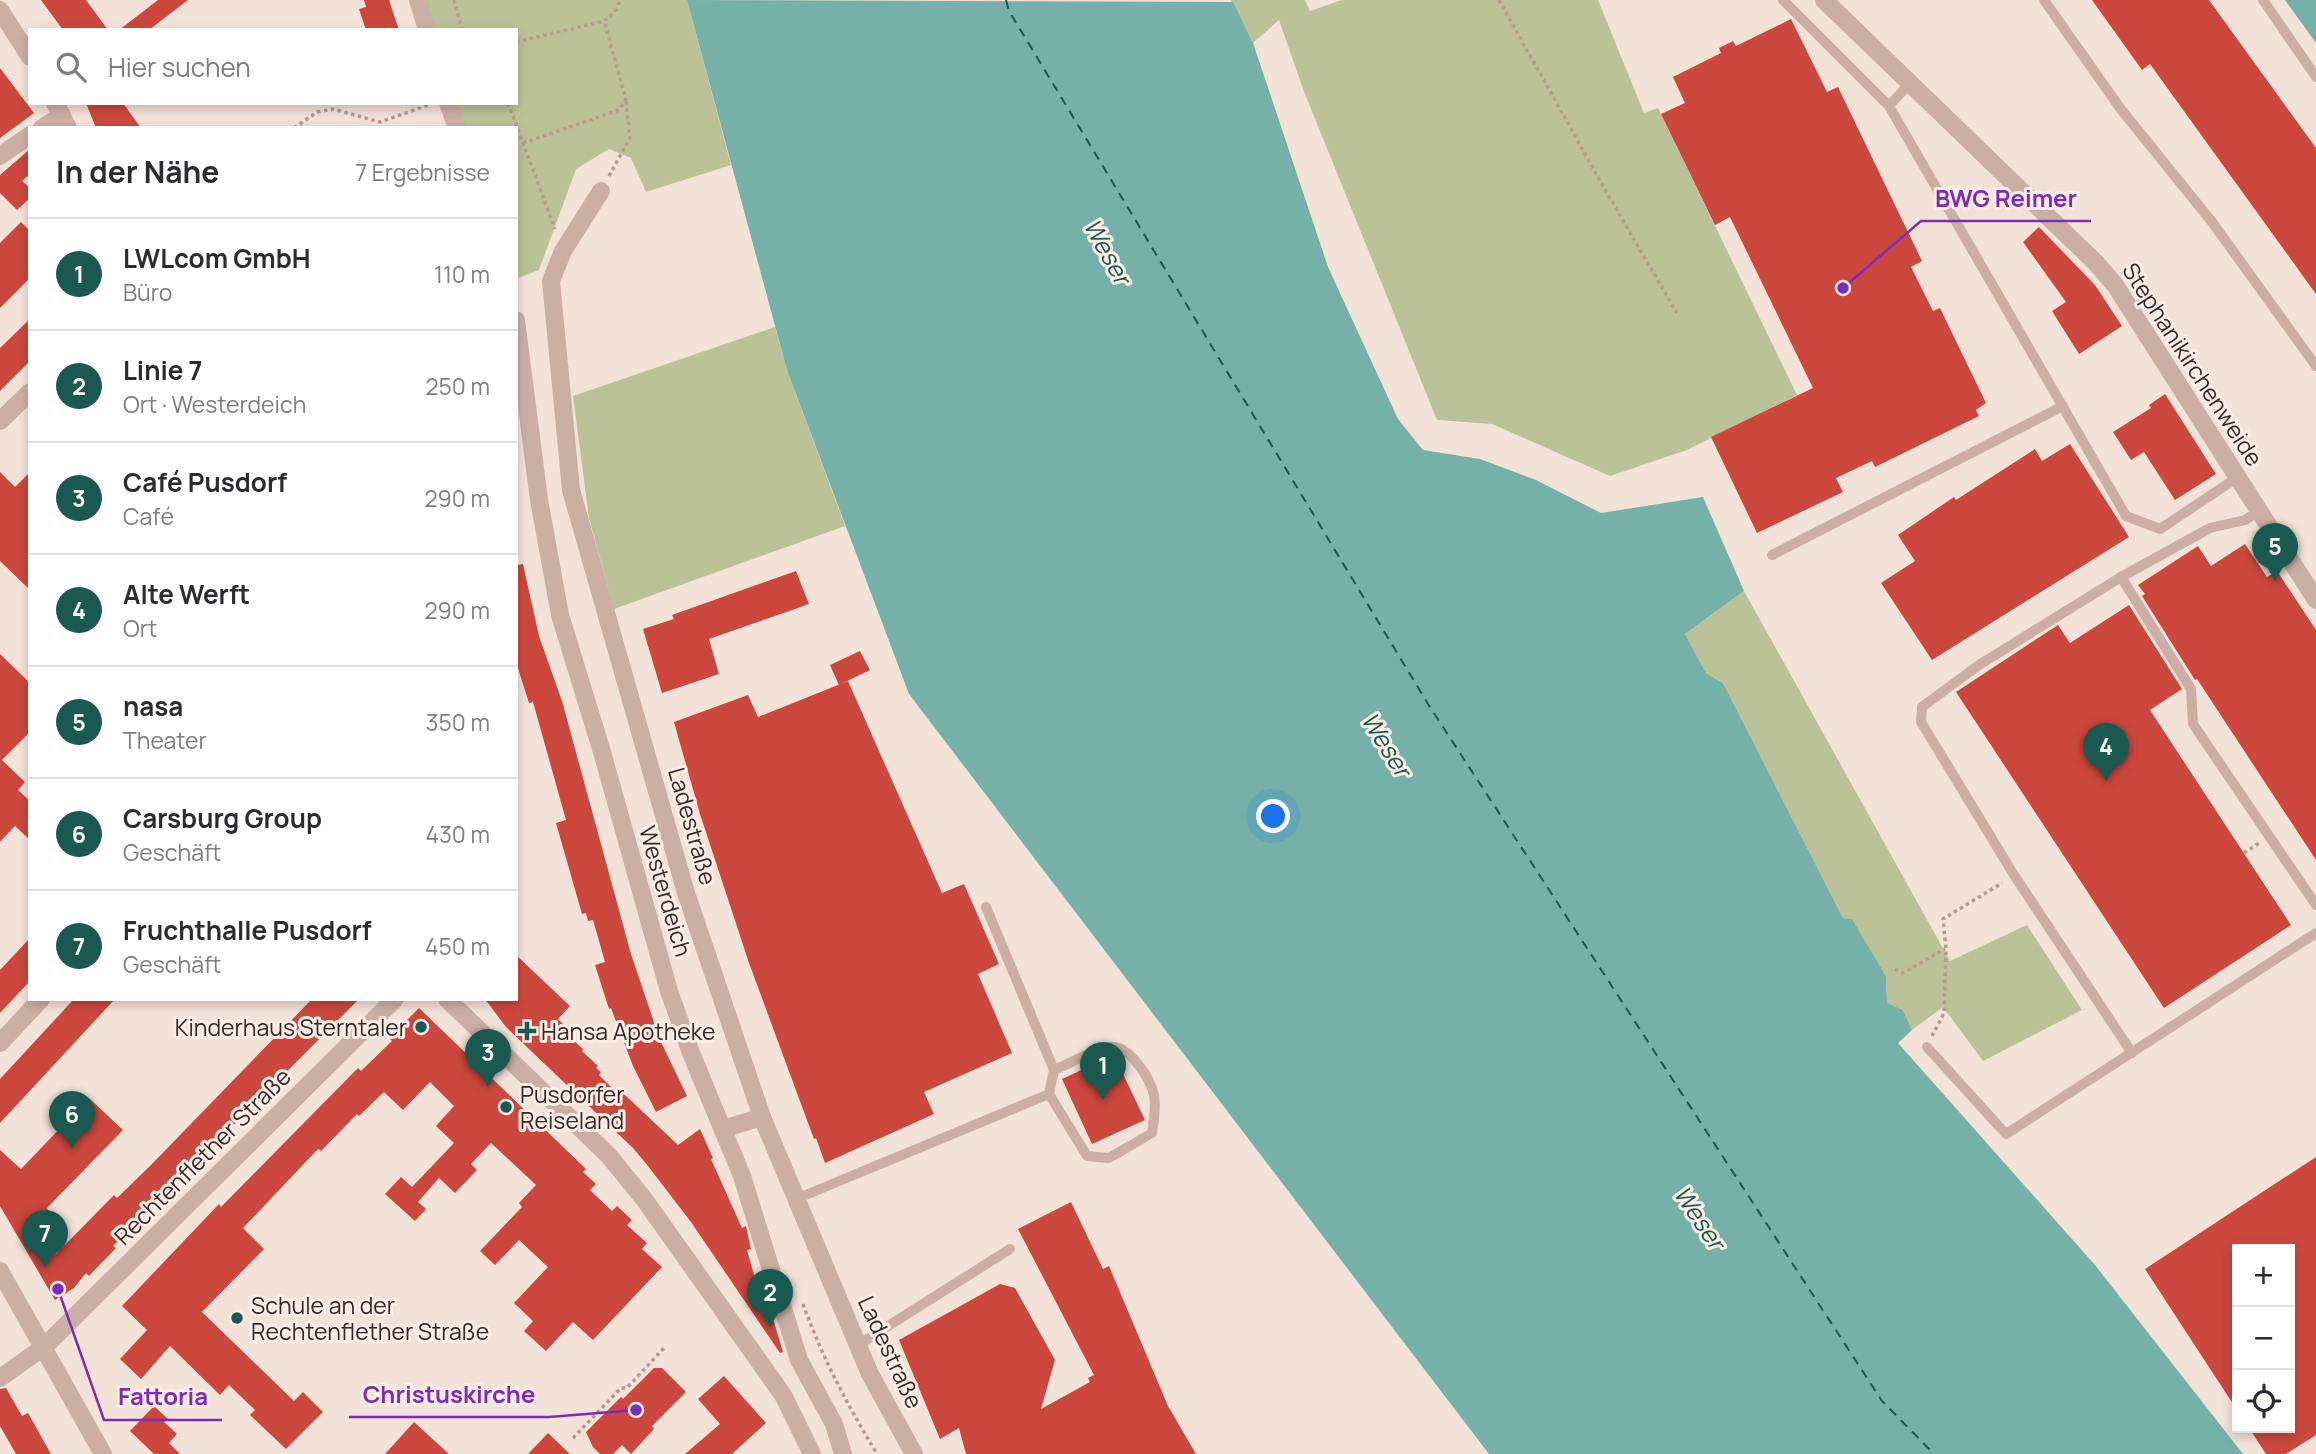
<!DOCTYPE html>
<html lang="de">
<meta charset="utf-8">
<style>
body{margin:0;font-family:Manrope,sans-serif;background:#f2f2f3;color:#2b2b33}
.controls{position:absolute;right:21px;bottom:21px;display:grid;overflow:hidden;border-radius:0px;box-shadow:0 4px 10px #0003}
.controls button{width:63px;height:63px;display:grid;place-items:center;padding:0;border:0;border-bottom:2px solid #e1e1e2;background:#fff;color:#2b2b33;font:35px sans-serif}
.you{position:absolute;left:1274px;top:817px;width:24px;height:24px;margin:-18px;border:5px solid #fff;border-radius:50%;background:#1a73e8;box-shadow:0 0 0 10px #1a73e833}
.badge{display:grid;place-items:center;width:46px;height:46px;border-radius:50%;background:#1a5952;color:#fff;font-size:23px;font-weight:700}
.pin{position:absolute;translate:-50% -58px;filter:drop-shadow(0 2px 4px #0008)}
.pin::after{content:'';position:absolute;top:37px;width:24px;height:21px;background:inherit;clip-path:polygon(0 0,100% 0,50% 100%)}
.list{margin:0;padding:0;list-style:none}
h2{display:flex;justify-content:space-between;align-items:center;height:91px;margin:0;padding:0 28px;font-size:30px}
h2 small{font-size:23px;font-weight:400;color:#7c7c81}
.list li{display:grid;grid-template-columns:46px 1fr auto;gap:21px;align-items:center;box-sizing:border-box;height:112px;padding:0 28px;border-top:2px solid #e1e1e2}
.list b{display:block;font-size:26px;white-space:nowrap}
.list p{margin:0;font-size:23px;white-space:nowrap;color:#7c7c81}
.list em{font-size:23px;font-style:normal;color:#7c7c81}
.icon{flex:none;width:38px;height:38px;fill:none;stroke:currentColor;stroke-width:2;stroke-linecap:round;stroke-linejoin:round}
.map{position:relative;flex:none;width:2316px;height:1454px;overflow:hidden}
.search{position:absolute;background:#fff;box-shadow:0 4px 10px #0003;left:28px;top:28px;width:490px;height:77px;display:flex;align-items:center;gap:18px;box-sizing:border-box;padding:0 24px;border-radius:0px;color:#7c7c81;font-size:26px}
.panel{position:absolute;background:#fff;box-shadow:0 4px 10px #0003;left:28px;top:126px;width:490px;height:875px;border-radius:0px}
.map>svg:first-child{display:block}
.green{fill:#bbc298}
.water{fill:#76b1a9}
.lines{fill:none;stroke-linecap:round;stroke-linejoin:round}
.ferry{stroke:#1a5952;stroke-width:2;stroke-dasharray:9 7;stroke-linecap:butt}
.building{fill:#cc473d}
.path{stroke:#b7998e;stroke-width:3.5;stroke-dasharray:3.5 3.5;stroke-linecap:butt}
.service{stroke:#cbafa4;stroke-width:10}
.minor{stroke:#cbafa4;stroke-width:18}
.tertiary{stroke:#cbafa4;stroke-width:18}
.poi-dot{fill:#1a5952;stroke:#faede5;stroke-width:2.5}
.labels{text-anchor:middle;dominant-baseline:central;stroke-width:6;stroke-linejoin:round;paint-order:stroke}
.street-label{font-size:23px;fill:#362826;stroke:#faede5}
.poi-label{font-size:23px;fill:#362826;stroke:#faede5;text-anchor:start}
.water-label{font-size:24px;font-style:italic;fill:#1a5952;stroke:#faede5}
.leader{fill:none;stroke:#7b2cbf;stroke-width:2.5}
.callout-dot{fill:#7b2cbf;stroke:#faede5;stroke-width:2.5}
.callout-label{font-size:24px;text-anchor:middle;font-weight:bold;fill:#7b2cbf;stroke:#faede5;stroke-width:6;stroke-linejoin:round;paint-order:stroke}
</style>
<div class="map">
<svg width="2316" height="1454" viewBox="0 0 2316 1454">
<rect width="100%" height="100%" fill="#f2e2d8"/>
<g class="green">
<polygon points="423,0 687,0 731,165 646,192 631,158 609,149 576,169 539,270 518,278 516,128 465,128 456,103 516,103 516,30 431,30"/>
<polygon points="1231,0 1305,0 1310,11 1342,0 1598,0 1644,113 1658,108 1797,395 1687,450 1610,476 1492,424 1437,420 1303,89 1279,20 1253,43"/>
<polygon points="775,327 787,370 845,526 614,609 589,518 573,396"/>
<polygon points="1744,591 1950,961 2027,925 2082,1010 1983,1061 1943,1007 1912,1030 1903,1010 1887,1003 1886,976 1852,920 1843,918 1723,683 1706,673 1685,634"/>
</g>
<g class="water">
<polygon points="687,0 1233,2 1253,43 1328,267 1398,419 1423,450 1480,459 1536,480 1601,513 1703,497 1744,591 1685,634 1706,673 1723,683 1843,918 1852,919 1886,976 1887,1003 1903,1010 1912,1030 1898,1043 2095,1265 2243,1454 1489,1454 909,694 787,370"/>
<polygon points="2285,0 2316,0 2316,43"/>
</g>
<g class="lines">
<polyline class="ferry" points="1006,0 1009,11 1428,704 1882,1401 1934,1454"/>
</g>
<g class="building">
<polygon points="41,0 86,0 108,30 63,30"/>
<polygon points="158,0 188,0 149,30 119,30"/>
<polygon points="364,0 389,0 399,30 366,30 359,9 366,7"/>
<polygon points="2092,0 2209,0 2316,148 2316,294 2150,64 2142,70"/>
<polygon points="1791,19 1827,92 1838,87 1922,261 1911,267 1933,311 1940,308 1986,403 1976,410 1979,416 1875,467 1872,461 1836,478 1843,492 1757,533 1711,437 1813,388 1730,217 1715,225 1661,114 1685,103 1673,77 1721,53 1719,48 1733,41 1736,46"/>
<polygon points="0,68 34,113 0,138"/>
<polygon points="86,103 123,103 141,128 96,128"/>
<polygon points="30,149 30,174 22,181 30,188 30,198 17,210 0,193 0,175"/>
<polygon points="21,222 30,231 30,278 0,308 0,243"/>
<polygon points="2039,227 2095,285 2122,326 2079,354 2052,311 2066,302 2023,242"/>
<polygon points="30,319 30,361 0,391 0,348"/>
<polygon points="2165,394 2216,474 2175,500 2144,452 2131,460 2113,432 2151,408 2149,405"/>
<polygon points="2070,444 2129,537 1932,660 1881,583 1915,561 1898,535 1954,497 1956,500 2035,449 2042,461"/>
<polygon points="0,472 15,487 30,472 30,590 0,561"/>
<polygon points="2245,544 2267,577 2277,571 2316,630 2316,860 2197,679 2195,680 2142,596 2145,594 2138,585 2198,546 2211,566"/>
<polygon points="523,564 539,636 562,701 631,954 660,1040 687,1096 656,1112 633,1066 611,1008 609,1009 595,965 605,962 593,920 588,921 586,913 582,914 556,823 566,820 533,702 529,703 516,662 516,565"/>
<polygon points="796,571 809,604 709,639 719,674 662,693 643,629 674,619 672,615"/>
<polygon points="2129,605 2182,689 2150,710 2291,925 2164,1008 1956,692 2058,625 2070,643"/>
<polygon points="860,651 870,670 839,685 830,665"/>
<polygon points="0,654 30,683 30,732 2,760 25,782 18,790 30,801 30,840 15,826 0,842"/>
<polygon points="848,681 942,893 964,884 999,964 978,974 1012,1053 924,1092 934,1114 825,1163 816,1138 814,1139 749,963 700,814 674,722 748,695 758,717"/>
<polygon points="30,938 30,981 0,1013 0,970"/>
<polygon points="516,955 570,1006 558,1019 564,1025 561,1029 583,1049 582,1051 598,1066 596,1068 601,1072 599,1075 621,1097 624,1094 678,1145 700,1129 713,1158 711,1159 742,1228 746,1226 751,1249 747,1250 755,1278 761,1297 766,1295 783,1352 780,1353 691,1222 648,1166 633,1148 506,1027 485,999 516,999"/>
<polygon points="74,999 115,999 0,1123 0,1079"/>
<polygon points="312,999 359,999 113,1246 116,1248 89,1276 86,1273 74,1288 55,1300 0,1206 0,1150 21,1169 89,1098 123,1130 47,1208 50,1214 37,1221 56,1254 114,1195 117,1198 151,1165"/>
<polygon points="419,1008 586,1169 583,1172 596,1184 590,1190 612,1211 617,1206 632,1220 627,1225 647,1243 642,1249 662,1267 593,1340 573,1322 546,1351 524,1331 533,1321 514,1303 548,1267 519,1240 495,1265 480,1251 522,1207 519,1203 536,1185 491,1143 471,1164 477,1170 455,1193 439,1178 418,1202 426,1209 415,1221 385,1194 401,1177 412,1187 454,1143 436,1126 454,1106 430,1082 403,1110 384,1092 359,1116 357,1114 321,1151 318,1149 243,1228 264,1249 202,1312 294,1401 303,1392 323,1412 286,1449 250,1415 255,1410 229,1385 220,1395 170,1346 141,1379 120,1359 147,1330 122,1306 219,1204 221,1207 358,1068 361,1071 392,1041 389,1038"/>
<polygon points="1114,1055 1145,1120 1092,1144 1062,1079"/>
<polygon points="2316,1157 2316,1435 2286,1454 2266,1454 2249,1428 2290,1428 2290,1249 2237,1249 2237,1410 2145,1269"/>
<polygon points="1071,1202 1103,1269 1109,1266 1168,1406 1196,1454 966,1454 959,1428 940,1439 899,1340 1000,1284 1015,1288 1055,1360 1041,1409 1090,1382 1088,1378 1094,1375 1018,1229"/>
<polygon points="654,1368 662,1368 686,1392 652,1426 654,1429 631,1454 622,1445 613,1454 600,1454 593,1447 586,1432 621,1397 623,1399"/>
<polygon points="724,1376 766,1423 732,1454 685,1454 720,1424 698,1399"/>
<polygon points="6,1388 22,1416 28,1413 51,1454 16,1454 0,1426 0,1389"/>
<polygon points="154,1406 168,1419 164,1422 177,1434 169,1443 180,1454 154,1454 130,1431"/>
<polygon points="414,1422 449,1454 385,1454"/>
<polygon points="548,1433 570,1454 528,1454"/>
</g>
<g class="lines">
<g class="path">
<polyline points="454,0 462,30"/>
<polyline points="1499,0 1608,195 1677,313"/>
<polyline points="516,42 604,21 616,10 620,0"/>
<polyline points="508,103 555,229"/>
<polyline points="294,128 317,112 333,109 380,122 431,104"/>
<polyline points="523,143 619,110 626,99 604,21"/>
<polyline points="609,176 630,138 626,101"/>
<polyline points="2244,853 2259,843"/>
<polyline points="1895,969 1903,973 1945,949"/>
<polyline points="1932,1036 1944,1013 1946,949 1943,919 2002,883"/>
<path d="M803 1304C822 1357 848 1406 877 1454"/>
<polyline points="573,1438 621,1388 627,1388 664,1348"/>
</g>
<g class="service">
<polyline points="1783,0 1889,106 2126,516 2160,529 2238,477"/>
<polyline points="2044,0 2120,108 2212,222 2316,366"/>
<polyline points="2263,0 2316,77"/>
<polyline points="1889,106 1910,83"/>
<polyline points="1772,555 2063,406"/>
<polyline points="2121,577 2191,689 2193,724 2316,905"/>
<polyline points="986,907 1054,1070"/>
<polyline points="1927,1047 2006,1134 2316,933"/>
<polyline points="2132,1053 2014,875 1921,722 1922,707 1979,665 2121,577 2210,528 2245,520 2259,511"/>
<path d="M796 1199 1049 1094 1087 1156 1109 1158 1152 1133C1154 1121 1156 1107 1154 1095 1150 1078 1129 1044 1109 1047 1096 1048 1067 1065 1054 1070L1049 1094"/>
<polyline points="858,1345 1010,1249"/>
</g>
<g class="minor">
<polyline points="418,0 427,30"/>
<polyline points="1824,0 2096,263 2115,285 2316,600"/>
<polyline points="448,103 457,128"/>
<polyline points="42,128 62,115"/>
<polyline points="0,156 30,135"/>
<polyline points="601,191 563,251 551,281 571,490 686,893 762,1117 870,1374 914,1454"/>
<polyline points="516,320 539,500 560,615 602,752 669,991 691,1053 742,1176 799,1360 834,1424 843,1454"/>
<polyline points="0,421 30,392"/>
<polyline points="0,1043 41,999"/>
<polyline points="723,1129 762,1117"/>
<polyline points="0,1271 103,1454"/>
<polyline points="0,1378 44,1347 395,999"/>
</g>
<g class="tertiary">
<polyline points="0,10 30,57"/>
<polyline points="55,103 68,128"/>
<polyline points="447,999 609,1156 644,1199 783,1395 812,1454"/>
</g>
</g>
<g class="poi-dot">
<circle cx="421" cy="1027" r="7"/>
<path d="M523.5 1020.5h7v7h7v7h-7v7h-7v-7h-7v-7h7z"/>
<circle cx="506" cy="1107" r="7"/>
<circle cx="237" cy="1318" r="7"/>
</g>
<g class="labels">
<g class="street-label">
<text transform="translate(2193 364) rotate(57)">Stephanikirchenweide</text>
<text transform="translate(693 826) rotate(74)">Ladestraße</text>
<text transform="translate(666 891) rotate(74)">Westerdeich</text>
<text transform="translate(202 1156) rotate(-45)">Rechtenflether Straße</text>
<text transform="translate(891 1352) rotate(65)">Ladestraße</text>
</g>
<g class="poi-label">
<text x="407" y="1027" text-anchor="end">Kinderhaus Sterntaler</text>
<text x="541" y="1031">Hansa Apotheke</text>
<text x="520" y="1094">Pusdorfer<tspan x="520" dy="26">Reiseland</tspan></text>
<text x="251" y="1305">Schule an der<tspan x="251" dy="26">Rechtenflether Straße</tspan></text>
</g>
<g class="water-label">
<text transform="translate(1108 251) rotate(61)">Weser</text>
<text transform="translate(1387 744) rotate(58)">Weser</text>
<text transform="translate(1700 1217) rotate(56)">Weser</text>
</g>
</g>
<path class="leader" d="M1843 288L1921 221H2091M636 1410L549 1417H349M58 1289L104 1420H222"/>
<g class="callout-dot">
<circle cx="1843" cy="288" r="7"/>
<circle cx="636" cy="1410" r="7"/>
<circle cx="58" cy="1289" r="7"/>
</g>
<g class="callout-label">
<text x="2006" y="207">BWG Reimer</text>
<text x="449" y="1403">Christuskirche</text>
<text x="163" y="1405">Fattoria</text>
</g>
</svg>
<div class="controls">
<button>+</button>
<button>−</button>
<button><svg class="icon" aria-label="locate" viewBox="0 0 24 24"><circle cx="12" cy="12" r="6"/><path d="M12 2v4M12 18v4M2 12h4M18 12h4"/></svg></button>
</div>
<div class="you"></div>
<div class="pin badge" style="left:1103px;top:1100px">1</div>
<div class="pin badge" style="left:770px;top:1327px">2</div>
<div class="pin badge" style="left:488px;top:1087px">3</div>
<div class="pin badge" style="left:2106px;top:781px">4</div>
<div class="pin badge" style="left:2275px;top:581px">5</div>
<div class="pin badge" style="left:72px;top:1149px">6</div>
<div class="pin badge" style="left:45px;top:1268px">7</div>
<div class="search"><svg class="icon" aria-label="search" viewBox="0 0 24 24"><circle cx="10" cy="10" r="6"/><path d="M15 15l6 6"/></svg>Hier suchen</div>
<section class="panel">
<h2>In der Nähe<small>7 Ergebnisse</small></h2>
<ul class="list">
<li><span class="badge">1</span><div><b>LWLcom GmbH</b><p>Büro</p></div><em>110 m</em></li>
<li><span class="badge">2</span><div><b>Linie 7</b><p>Ort · Westerdeich</p></div><em>250 m</em></li>
<li><span class="badge">3</span><div><b>Café Pusdorf</b><p>Café</p></div><em>290 m</em></li>
<li><span class="badge">4</span><div><b>Alte Werft</b><p>Ort</p></div><em>290 m</em></li>
<li><span class="badge">5</span><div><b>nasa</b><p>Theater</p></div><em>350 m</em></li>
<li><span class="badge">6</span><div><b>Carsburg Group</b><p>Geschäft</p></div><em>430 m</em></li>
<li><span class="badge">7</span><div><b>Fruchthalle Pusdorf</b><p>Geschäft</p></div><em>450 m</em></li>
</ul>
</section>
</div>
